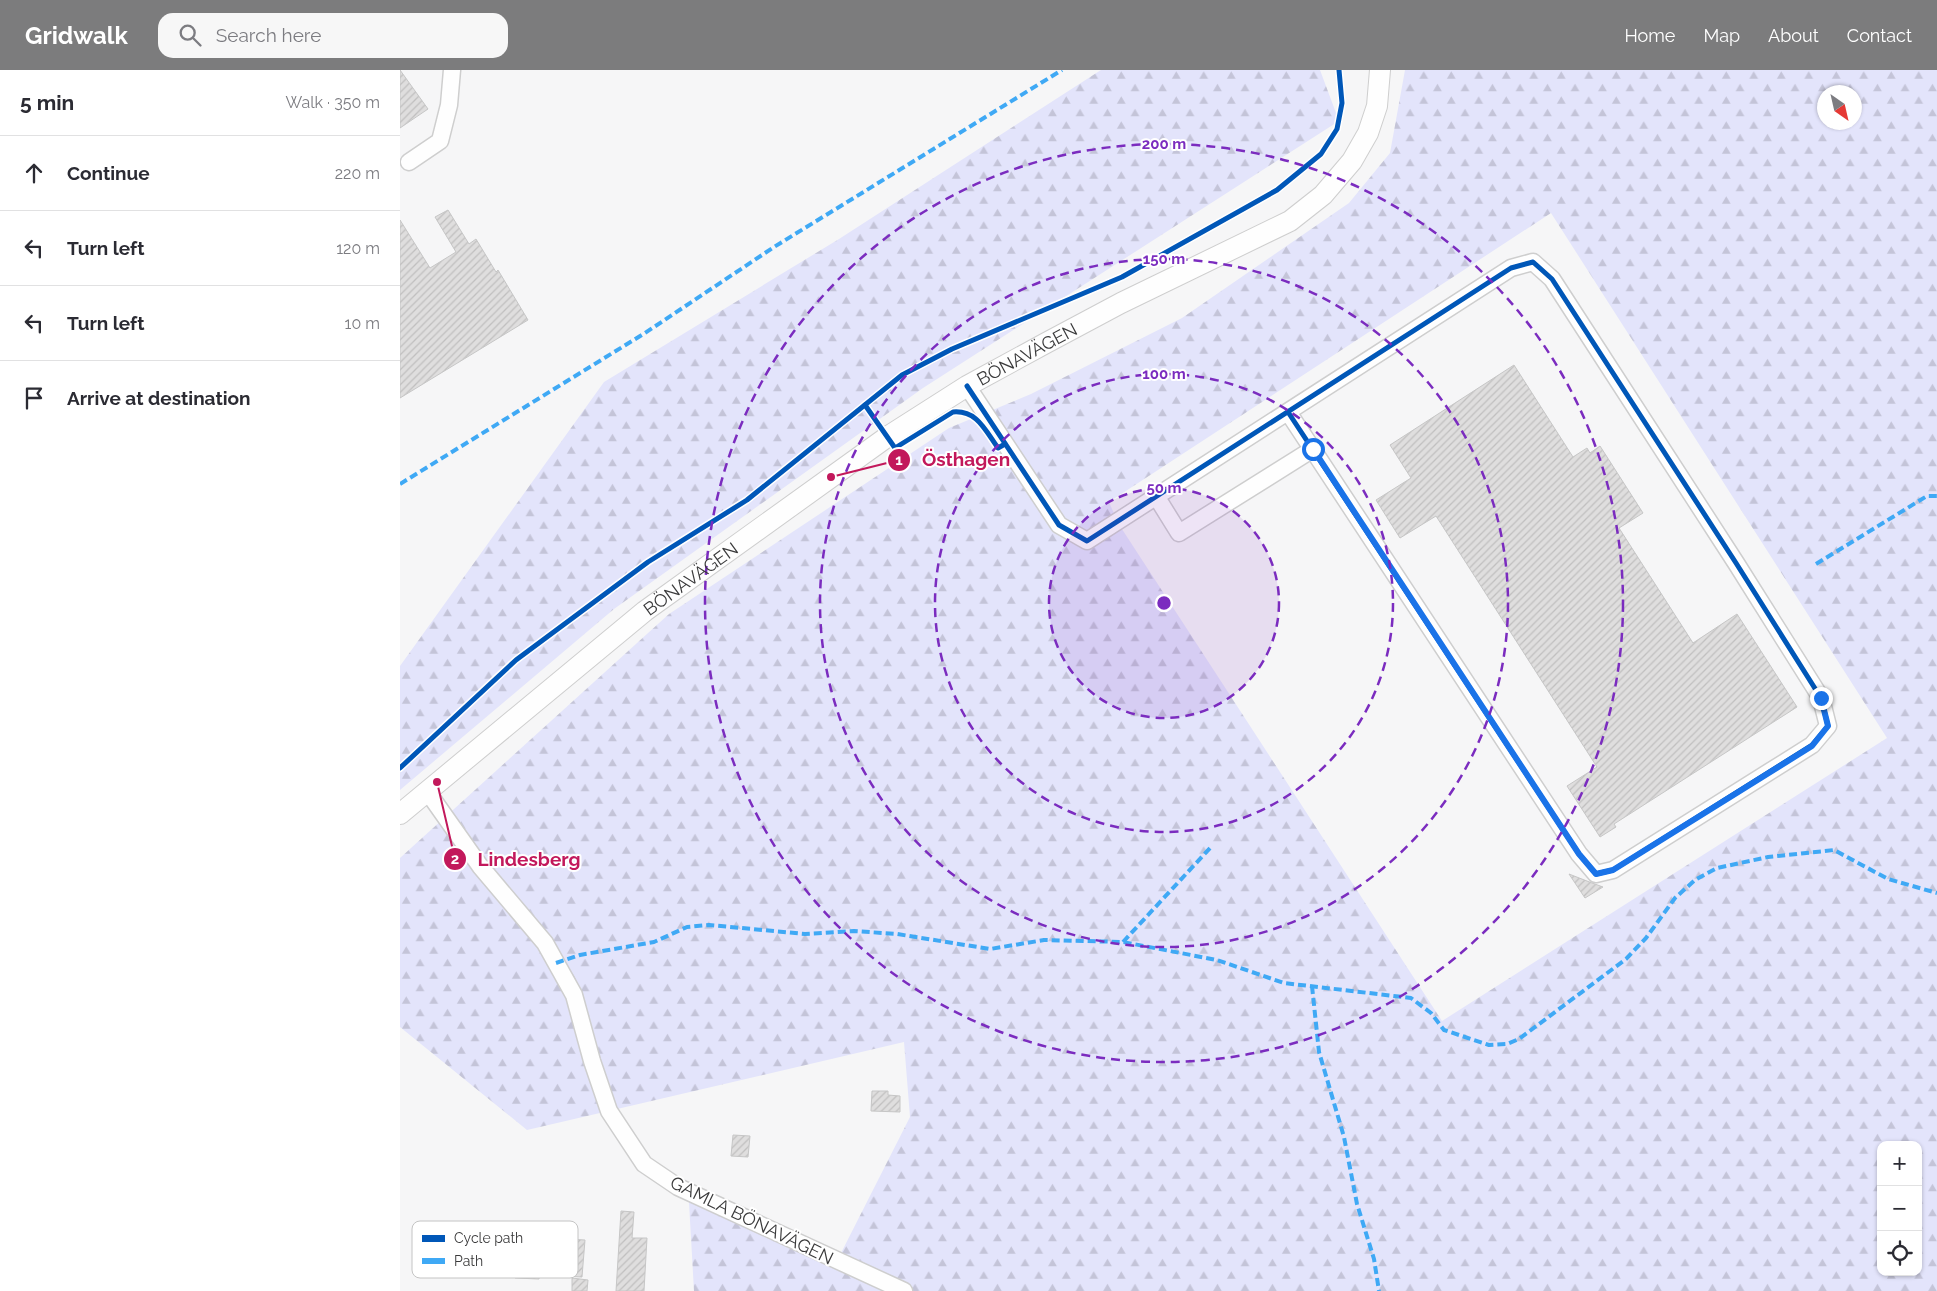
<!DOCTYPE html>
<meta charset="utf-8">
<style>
body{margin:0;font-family:Raleway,sans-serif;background:#f7f7f7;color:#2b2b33}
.controls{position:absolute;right:15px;bottom:15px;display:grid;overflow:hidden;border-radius:10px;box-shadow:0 1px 4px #0004}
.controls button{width:45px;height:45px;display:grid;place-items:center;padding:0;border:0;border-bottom:1px solid #e1e1e2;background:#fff;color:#2b2b33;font:25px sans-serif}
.compass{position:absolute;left:1417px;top:15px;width:45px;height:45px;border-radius:50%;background:#fff;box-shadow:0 1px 4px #0004;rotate:146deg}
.stop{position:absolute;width:15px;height:15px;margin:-11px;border:4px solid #1a73e8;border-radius:50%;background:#fff}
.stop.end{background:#1a73e8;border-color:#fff;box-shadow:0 1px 5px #0008}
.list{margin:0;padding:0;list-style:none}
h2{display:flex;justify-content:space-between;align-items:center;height:65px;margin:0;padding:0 20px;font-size:21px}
h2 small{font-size:16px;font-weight:400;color:#7c7c81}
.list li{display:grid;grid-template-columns:32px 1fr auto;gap:15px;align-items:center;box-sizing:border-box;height:75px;padding:0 20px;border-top:1px solid #e1e1e2}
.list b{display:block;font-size:19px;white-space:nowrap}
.list em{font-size:16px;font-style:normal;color:#7c7c81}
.icon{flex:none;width:28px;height:28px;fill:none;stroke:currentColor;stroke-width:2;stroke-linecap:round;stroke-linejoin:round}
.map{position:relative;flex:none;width:1537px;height:1221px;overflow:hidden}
header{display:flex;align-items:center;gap:30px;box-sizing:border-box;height:70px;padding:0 25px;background:#7c7c7d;color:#fff}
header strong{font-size:24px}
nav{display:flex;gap:28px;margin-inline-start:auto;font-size:18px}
.search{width:350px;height:45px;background:#f7f7f7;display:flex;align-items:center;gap:12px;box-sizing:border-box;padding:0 18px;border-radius:15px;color:#7c7c81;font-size:19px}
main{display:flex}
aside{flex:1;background:#fff}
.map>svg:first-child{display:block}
.forest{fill:url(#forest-firs);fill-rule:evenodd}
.building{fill:url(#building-hatch);stroke:#c6c6c6}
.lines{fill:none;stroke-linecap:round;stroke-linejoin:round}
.minor-casing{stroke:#cecece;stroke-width:19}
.tertiary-casing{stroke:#cecece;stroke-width:22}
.minor{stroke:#fefefe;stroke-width:16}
.tertiary{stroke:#fefefe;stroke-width:20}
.quiet{stroke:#3fa9f5;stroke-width:4;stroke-dasharray:8 4;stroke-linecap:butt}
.cycleway-casing{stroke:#fff;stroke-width:8}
.cycleway{stroke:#0057b8;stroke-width:5}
.route{stroke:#1a73e8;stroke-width:6}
.ring{fill:none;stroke:#7b2cbf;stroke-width:2.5;stroke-dasharray:9 6}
.labels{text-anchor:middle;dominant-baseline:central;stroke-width:4;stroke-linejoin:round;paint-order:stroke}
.street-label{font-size:18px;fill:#3a3a3b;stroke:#fff}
.key{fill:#fff;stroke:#c4c4c4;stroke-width:1}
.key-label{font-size:14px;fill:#3a3a3b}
.centre{fill:#7b2cbf;stroke:#fff;stroke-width:2.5}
.ring-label{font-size:15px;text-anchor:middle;font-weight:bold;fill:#7b2cbf;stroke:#fff;stroke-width:4;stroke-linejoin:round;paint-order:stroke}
.leader{fill:none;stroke:#c2185b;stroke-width:2}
.callout-dot{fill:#c2185b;stroke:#fff;stroke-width:2}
.mark-label{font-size:15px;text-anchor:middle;font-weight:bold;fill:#fff}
.callout-label{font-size:19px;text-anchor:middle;font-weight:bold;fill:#c2185b;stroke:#fff;stroke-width:4;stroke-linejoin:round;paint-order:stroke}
</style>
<header>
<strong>Gridwalk</strong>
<div class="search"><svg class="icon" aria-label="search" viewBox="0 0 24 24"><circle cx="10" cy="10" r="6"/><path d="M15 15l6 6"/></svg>Search here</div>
<nav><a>Home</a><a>Map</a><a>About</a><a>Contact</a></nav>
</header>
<main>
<aside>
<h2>5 min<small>Walk · 350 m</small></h2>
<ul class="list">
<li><svg class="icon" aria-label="ahead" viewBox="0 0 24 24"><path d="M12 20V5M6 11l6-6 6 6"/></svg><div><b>Continue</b></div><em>220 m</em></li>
<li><svg class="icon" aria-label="left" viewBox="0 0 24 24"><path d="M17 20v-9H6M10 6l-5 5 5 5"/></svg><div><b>Turn left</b></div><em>120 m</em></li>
<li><svg class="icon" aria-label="left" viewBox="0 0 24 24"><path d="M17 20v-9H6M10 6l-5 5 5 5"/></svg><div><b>Turn left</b></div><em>10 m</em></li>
<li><svg class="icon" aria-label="arrive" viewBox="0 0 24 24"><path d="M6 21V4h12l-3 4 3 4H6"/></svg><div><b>Arrive at destination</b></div></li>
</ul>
</aside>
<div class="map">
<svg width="1537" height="1221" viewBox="0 0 1537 1221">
<defs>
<pattern id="forest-firs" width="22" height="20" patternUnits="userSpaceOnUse" patternTransform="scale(1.25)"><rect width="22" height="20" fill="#e3e4fb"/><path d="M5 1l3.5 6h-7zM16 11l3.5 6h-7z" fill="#c4c4d8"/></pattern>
<pattern id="building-hatch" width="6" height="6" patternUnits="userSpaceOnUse" patternTransform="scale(1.25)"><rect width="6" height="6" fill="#dfdede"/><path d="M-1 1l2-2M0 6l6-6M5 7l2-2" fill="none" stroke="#c0bfbf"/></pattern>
</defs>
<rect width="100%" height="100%" fill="#f6f6f7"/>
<g class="forest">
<polygon points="701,0 920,0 939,51 523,318 214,539 0,720 0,596 204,312 439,169"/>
<path d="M1005 0H1537V1221H294L288 1115 439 1187 510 1047 504 972 127 1060 0 957V788L269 544 549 358 631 324 782 248 949 133 990 83ZM1424 22H1454V52H1424ZM1151 143 1487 668 1042 951 718 453 709 432ZM1481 1075H1518V1202H1481Z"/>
</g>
<g class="building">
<polygon points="0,0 28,39 0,58"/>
<polygon points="48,140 69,174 76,169 96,202 98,200 128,250 0,328 0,150 30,198 56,182 35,147"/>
<polygon points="1114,295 1173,387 1187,378 1190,383 1200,376 1243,443 1219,458 1293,573 1337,544 1397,637 1214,754 1216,757 1200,767 1167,716 1197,697 1036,446 1000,468 976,430 1011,408 990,375"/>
<polygon points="1169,804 1192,813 1203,817 1185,828"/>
<polygon points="472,1021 488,1021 488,1025 500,1026 500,1042 471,1041"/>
<polygon points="333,1065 350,1066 348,1087 331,1086"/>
<polygon points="221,1141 234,1142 232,1168 247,1168 244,1221 216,1221"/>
<polygon points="166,1169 185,1170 182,1207 163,1206"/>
<polygon points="117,1193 140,1194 139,1209 115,1208"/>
<polygon points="172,1208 188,1210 187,1221 172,1221"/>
</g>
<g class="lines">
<g class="minor-casing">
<g id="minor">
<polyline points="9,92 40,71 49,35 52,0"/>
<polyline points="567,316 659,455 687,471 1111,198 1133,192 1152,209 1336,493 1421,628 1428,656 1412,675 1213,800 1196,804 1179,784 888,342"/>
<polyline points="756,426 779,463 913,379"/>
<polyline points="27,721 80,796 145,873 174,925 192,991 209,1041 244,1094 278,1117 504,1221"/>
</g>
</g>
<g class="tertiary-casing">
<g id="tertiary">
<path id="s1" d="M0 744 245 541 487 367 567 316 646 273 721 233 890 151 923 125 952 91 968 63 977 36 980 0"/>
</g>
</g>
<use href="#minor" class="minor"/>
<use href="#tertiary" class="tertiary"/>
<g class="quiet">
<polyline points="0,414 245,263 374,177 662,0"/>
<polyline points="1416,494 1527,426 1537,426"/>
<polyline points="723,872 811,777"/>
<polyline points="156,893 180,885 254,872 287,857 309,855 405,864 454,861 497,864 590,879 644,870 723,872 817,890 884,913 1011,928 1031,943 1044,960 1089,975 1107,974 1119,969 1226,889 1246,868 1275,828 1295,810 1317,798 1368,787 1434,780 1488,809 1537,823"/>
<polyline points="912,916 919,982 944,1067 957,1134 974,1189 979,1221"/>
</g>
<g class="cycleway-casing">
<g id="cycleway">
<polyline points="567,316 659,455 687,471 1111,198 1133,192 1152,209 1336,493 1421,628 1428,656 1412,675 1213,800 1196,804 1179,784 888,342"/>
<path d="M465 335 495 378 553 342C577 340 585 360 598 378L605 374"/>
<polyline points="0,698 116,590 248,492 347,430 502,305 552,279 722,207 877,120 921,84 937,59 942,33 939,0"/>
</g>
</g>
<use href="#cycleway" class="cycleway"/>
</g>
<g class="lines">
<polyline class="route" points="913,379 1179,784 1196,804 1213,800 1412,676 1428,656 1421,628"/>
</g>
<circle cx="764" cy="533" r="115" fill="#7b2cbf" fill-opacity=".12"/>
<g class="ring">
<circle cx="764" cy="533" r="115"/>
<circle cx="764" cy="533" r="229"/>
<circle cx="764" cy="533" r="344"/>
<circle cx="764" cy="533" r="459"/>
</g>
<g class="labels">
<g class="street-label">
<text stroke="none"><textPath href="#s1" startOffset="779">BÖNAVÄGEN</textPath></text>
<text stroke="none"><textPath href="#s1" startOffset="374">BÖNAVÄGEN</textPath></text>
<text transform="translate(352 1150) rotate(26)">GAMLA BÖNAVÄGEN</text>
</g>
</g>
<rect x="12" y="1151" width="166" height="57" rx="8" class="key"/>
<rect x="22" y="1165" width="23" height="7" fill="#0057b8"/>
<rect x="22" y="1188" width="23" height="6" fill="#3fa9f5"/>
<g class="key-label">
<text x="54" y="1173">Cycle path</text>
<text x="54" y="1196">Path</text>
</g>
<circle cx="764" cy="533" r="8" class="centre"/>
<g class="ring-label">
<text x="764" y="79">200 m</text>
<text x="764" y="194">150 m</text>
<text x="764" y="309">100 m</text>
<text x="764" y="423">50 m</text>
</g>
<path class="leader" d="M431 407L499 390M37 712L55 789"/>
<g class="callout-dot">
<circle cx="431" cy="407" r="5"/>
<circle cx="37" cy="712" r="5"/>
<circle cx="499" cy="390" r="12"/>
<circle cx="55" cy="789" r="12"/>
</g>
<g class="mark-label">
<text x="499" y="395">1</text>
<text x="55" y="794">2</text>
</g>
<g class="callout-label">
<text x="566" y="396">Östhagen</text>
<text x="129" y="796">Lindesberg</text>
</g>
</svg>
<div class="controls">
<button>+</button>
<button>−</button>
<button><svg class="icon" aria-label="locate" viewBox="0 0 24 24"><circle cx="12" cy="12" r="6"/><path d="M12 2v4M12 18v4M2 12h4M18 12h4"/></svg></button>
</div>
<svg class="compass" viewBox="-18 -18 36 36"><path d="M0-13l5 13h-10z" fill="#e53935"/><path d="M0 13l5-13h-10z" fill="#7c7c81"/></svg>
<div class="stop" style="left:913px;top:379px"></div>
<div class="stop end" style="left:1421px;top:628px"></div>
</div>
</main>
